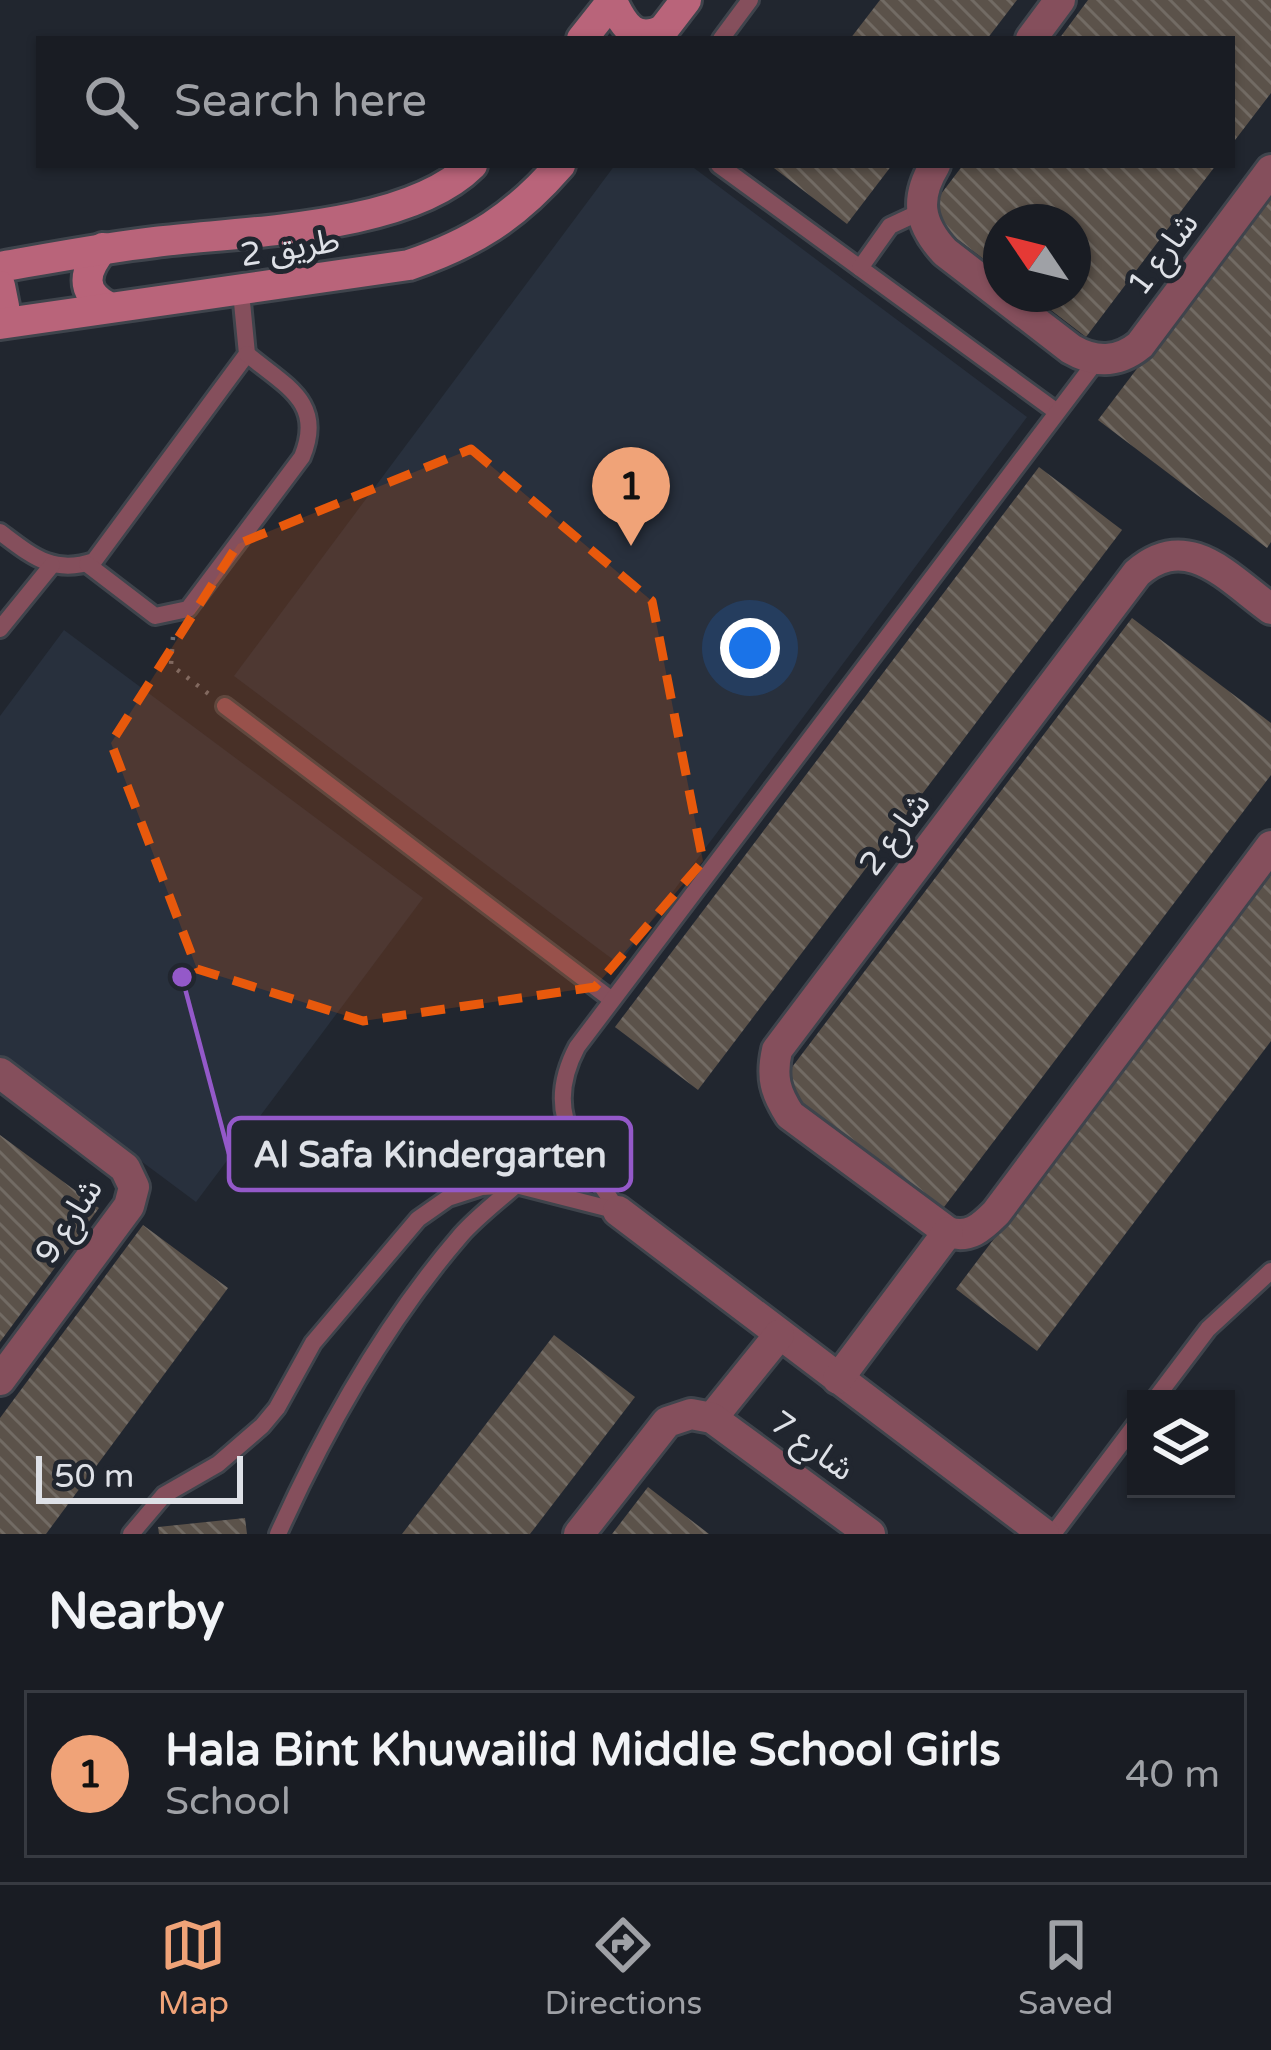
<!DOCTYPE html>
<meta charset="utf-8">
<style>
body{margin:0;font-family:"Varela Round","Noto Sans Arabic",sans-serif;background:#262930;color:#f1f3f6}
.controls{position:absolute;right:36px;bottom:36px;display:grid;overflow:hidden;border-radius:0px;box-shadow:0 3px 9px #0004}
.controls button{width:108px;height:108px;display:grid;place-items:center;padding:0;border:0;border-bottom:3px solid #373a41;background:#191c23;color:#f1f3f6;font:60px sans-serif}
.compass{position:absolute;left:983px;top:204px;width:108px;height:108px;border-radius:50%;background:#191c23;box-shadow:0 3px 9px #0004;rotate:305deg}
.scale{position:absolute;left:36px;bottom:30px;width:207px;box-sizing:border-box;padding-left:12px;border:6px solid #dee1e7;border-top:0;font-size:33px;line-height:42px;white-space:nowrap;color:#dee1e7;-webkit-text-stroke:9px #21262f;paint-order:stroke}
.you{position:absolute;left:750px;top:648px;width:42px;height:42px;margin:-30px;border:9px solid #fff;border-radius:50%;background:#1a73e8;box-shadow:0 0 0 18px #1a73e833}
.badge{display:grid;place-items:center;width:78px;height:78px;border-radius:50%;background:#f0a378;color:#111;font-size:39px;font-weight:700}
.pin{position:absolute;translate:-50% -99px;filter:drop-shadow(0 3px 6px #0008)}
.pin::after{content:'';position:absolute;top:63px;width:42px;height:36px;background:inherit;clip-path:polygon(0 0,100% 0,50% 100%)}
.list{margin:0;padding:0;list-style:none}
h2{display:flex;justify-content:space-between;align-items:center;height:156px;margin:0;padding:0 48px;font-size:51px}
h2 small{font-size:39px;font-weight:400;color:#9fa1a6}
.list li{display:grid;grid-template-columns:78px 1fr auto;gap:36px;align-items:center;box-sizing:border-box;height:168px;margin:0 24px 24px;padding:0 24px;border:3px solid #373a41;border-radius:0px}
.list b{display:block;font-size:45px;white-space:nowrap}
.list p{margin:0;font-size:39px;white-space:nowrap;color:#9fa1a6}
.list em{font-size:39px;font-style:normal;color:#9fa1a6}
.icon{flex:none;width:66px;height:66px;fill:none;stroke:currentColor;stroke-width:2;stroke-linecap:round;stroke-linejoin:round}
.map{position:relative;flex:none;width:1271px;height:1534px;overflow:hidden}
.search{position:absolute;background:#191c23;box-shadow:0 3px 9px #0004;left:36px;right:36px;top:36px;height:132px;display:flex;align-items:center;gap:30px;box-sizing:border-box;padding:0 42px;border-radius:0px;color:#9fa1a6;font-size:45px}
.sheet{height:348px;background:#191c23}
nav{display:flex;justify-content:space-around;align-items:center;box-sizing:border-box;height:168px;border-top:3px solid #373a41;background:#191c23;font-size:33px;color:#9fa1a6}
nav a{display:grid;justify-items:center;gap:6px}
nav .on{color:#f0a378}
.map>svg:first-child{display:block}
.built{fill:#28303d}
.building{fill:url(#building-back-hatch)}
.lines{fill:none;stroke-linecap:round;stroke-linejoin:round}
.lane-casing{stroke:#3f444c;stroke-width:22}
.street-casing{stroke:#3f444c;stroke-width:36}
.secondary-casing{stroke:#3f444c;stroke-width:36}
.path{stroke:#696d75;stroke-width:4.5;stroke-dasharray:3 9;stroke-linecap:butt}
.lane{stroke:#854f5c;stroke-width:16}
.street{stroke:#854f5c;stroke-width:30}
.secondary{stroke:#b9647a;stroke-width:30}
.marked{fill:#e8590c;fill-opacity:0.2;stroke:#e8590c;stroke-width:9;stroke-dasharray:24 15;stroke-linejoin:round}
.labels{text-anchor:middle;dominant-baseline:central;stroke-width:10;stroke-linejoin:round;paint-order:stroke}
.street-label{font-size:33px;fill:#dee1e7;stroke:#21262f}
.leader{fill:none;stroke:#9459c9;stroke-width:4.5}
.callout-dot{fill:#9459c9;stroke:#21262f;stroke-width:4.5}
.callout{fill:#21262f;stroke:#9459c9;stroke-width:4.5}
.callout-label{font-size:36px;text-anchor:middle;font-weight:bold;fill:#dee1e7}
</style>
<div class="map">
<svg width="1271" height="1534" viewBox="0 0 1271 1534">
<defs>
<pattern id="building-back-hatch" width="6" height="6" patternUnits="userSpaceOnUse" patternTransform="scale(3)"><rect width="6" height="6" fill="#5b524a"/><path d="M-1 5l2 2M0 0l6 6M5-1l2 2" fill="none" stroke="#726b64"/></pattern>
</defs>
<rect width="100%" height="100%" fill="#21262f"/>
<g class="built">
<polygon points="615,165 690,165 1027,417 619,964 234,676"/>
<polygon points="64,630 423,898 196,1202 0,1056 0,716"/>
</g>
<g class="building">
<polygon points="880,0 1017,0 987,39 850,39"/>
<polygon points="1088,0 1271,0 1271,93 1232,144 1232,39 1059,39"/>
<polygon points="770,165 892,165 847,224"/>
<polygon points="963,165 1216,165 1086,337 1030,294 1073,294 1073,222 1001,222 1001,272 925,215"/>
<polygon points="1271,192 1271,542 1267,548 1098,420"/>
<polygon points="1039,467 1122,530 698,1090 615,1027"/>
<polygon points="1132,618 1271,723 1271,775 941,1211 777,1087"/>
<polygon points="1271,873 1271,1041 1037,1351 956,1289"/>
<polygon points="0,1135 99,1208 0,1342"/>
<polygon points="143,1225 228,1288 46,1534 0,1534 0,1418"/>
<polygon points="554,1335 635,1397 530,1534 402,1534"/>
<polygon points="648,1487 709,1534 612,1534"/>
<polygon points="245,1518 247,1534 159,1534 158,1527"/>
</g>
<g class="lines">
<g class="lane-casing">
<g id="lane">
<polyline points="721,39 750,0"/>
<polyline points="719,165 1057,412"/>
<polyline points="860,268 890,226 920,212"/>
<path d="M0 532C32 556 53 575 94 561L247 354 241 292"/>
<path d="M87 564 155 616 188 609 302 457C325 402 285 386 247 354"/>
<polyline points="0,629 52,565"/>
<polyline points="225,706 612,1000"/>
<path d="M618 1211C582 1152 540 1117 577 1047L1097 360"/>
<polyline points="1155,1399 1208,1329 1271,1271"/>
<polyline points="131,1534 164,1495 218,1464 262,1426 277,1408 313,1343 418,1219 448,1198 482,1187 516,1185 618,1211"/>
<path d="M278 1534C325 1430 386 1322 461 1235 477 1217 498 1201 516 1185"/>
<polyline points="1053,1534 1136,1424"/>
</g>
</g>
<g class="street-casing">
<g id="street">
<polyline points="1031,39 1060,0"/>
<path d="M935 165C915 198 918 223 945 252L1071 349C1095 363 1118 363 1140 345L1271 170"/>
<path d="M1271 609C1228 578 1188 529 1137 573L777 1050C771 1077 775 1092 790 1115L948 1232C969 1239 981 1228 996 1213L1271 846"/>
<polyline points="0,1073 125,1168 134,1187 129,1206 0,1380"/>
<polyline points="618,1211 1044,1534"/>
<polyline points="838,1379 948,1232"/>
<polyline points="712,1418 779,1335"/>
<polyline points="579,1534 667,1422 691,1414 712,1418 870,1534"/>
</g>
</g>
<g class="secondary-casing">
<g id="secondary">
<path d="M612 1C623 25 635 44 663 30"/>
<polyline points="582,39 613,0"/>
<polyline points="656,39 686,0"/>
<path d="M103 248C84 271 79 291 108 307"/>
<path d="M0 267C51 258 103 248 155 242 243 231 407 230 472 165"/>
<polyline points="0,286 4,306 0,310"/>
<path d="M0 324 409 265C473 243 515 217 560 165"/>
</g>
</g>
<polyline class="path" points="173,637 171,665 210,695"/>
<use href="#lane" class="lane"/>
<use href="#street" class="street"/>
<use href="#secondary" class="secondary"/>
</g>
<path class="marked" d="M471 449 652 601 703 861 595 987 363 1021 197 969 111 743 238 544Z"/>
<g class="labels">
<g class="street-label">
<text transform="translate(290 248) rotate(-9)">طريق 2</text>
<text transform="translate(1163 254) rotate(-53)">شارع 1</text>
<text transform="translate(895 834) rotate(-53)">شارع 2</text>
<text transform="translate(69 1221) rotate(-57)">شارع 9</text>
<text transform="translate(812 1446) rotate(36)">شارع 7</text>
</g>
</g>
<path class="leader" d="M182 977L229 1154"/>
<circle class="callout-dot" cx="182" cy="977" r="12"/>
<rect class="callout" x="229" y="1118" width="402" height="72" rx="12"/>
<g class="callout-label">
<text x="430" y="1167">Al Safa Kindergarten</text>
</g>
</svg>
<div class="controls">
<button><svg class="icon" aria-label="layers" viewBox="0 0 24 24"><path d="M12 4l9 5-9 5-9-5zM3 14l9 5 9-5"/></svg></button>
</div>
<svg class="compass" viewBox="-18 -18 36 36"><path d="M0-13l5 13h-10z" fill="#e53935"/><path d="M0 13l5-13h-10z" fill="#9fa1a6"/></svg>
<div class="scale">50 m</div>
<div class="you"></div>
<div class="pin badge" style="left:631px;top:546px">1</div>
<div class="search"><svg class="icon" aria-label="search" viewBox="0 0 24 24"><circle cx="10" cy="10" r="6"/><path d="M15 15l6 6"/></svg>Search here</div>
</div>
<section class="sheet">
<h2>Nearby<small></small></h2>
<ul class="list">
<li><span class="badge">1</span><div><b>Hala Bint Khuwailid Middle School Girls</b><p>School</p></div><em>40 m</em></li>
</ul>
</section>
<nav>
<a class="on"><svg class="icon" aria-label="map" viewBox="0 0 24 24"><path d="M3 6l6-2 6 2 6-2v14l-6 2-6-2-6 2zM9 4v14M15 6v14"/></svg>Map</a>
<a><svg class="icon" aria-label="directions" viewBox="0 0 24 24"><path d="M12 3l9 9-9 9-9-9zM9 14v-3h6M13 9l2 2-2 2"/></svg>Directions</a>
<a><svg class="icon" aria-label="saved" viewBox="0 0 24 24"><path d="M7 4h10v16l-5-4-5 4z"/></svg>Saved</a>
</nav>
